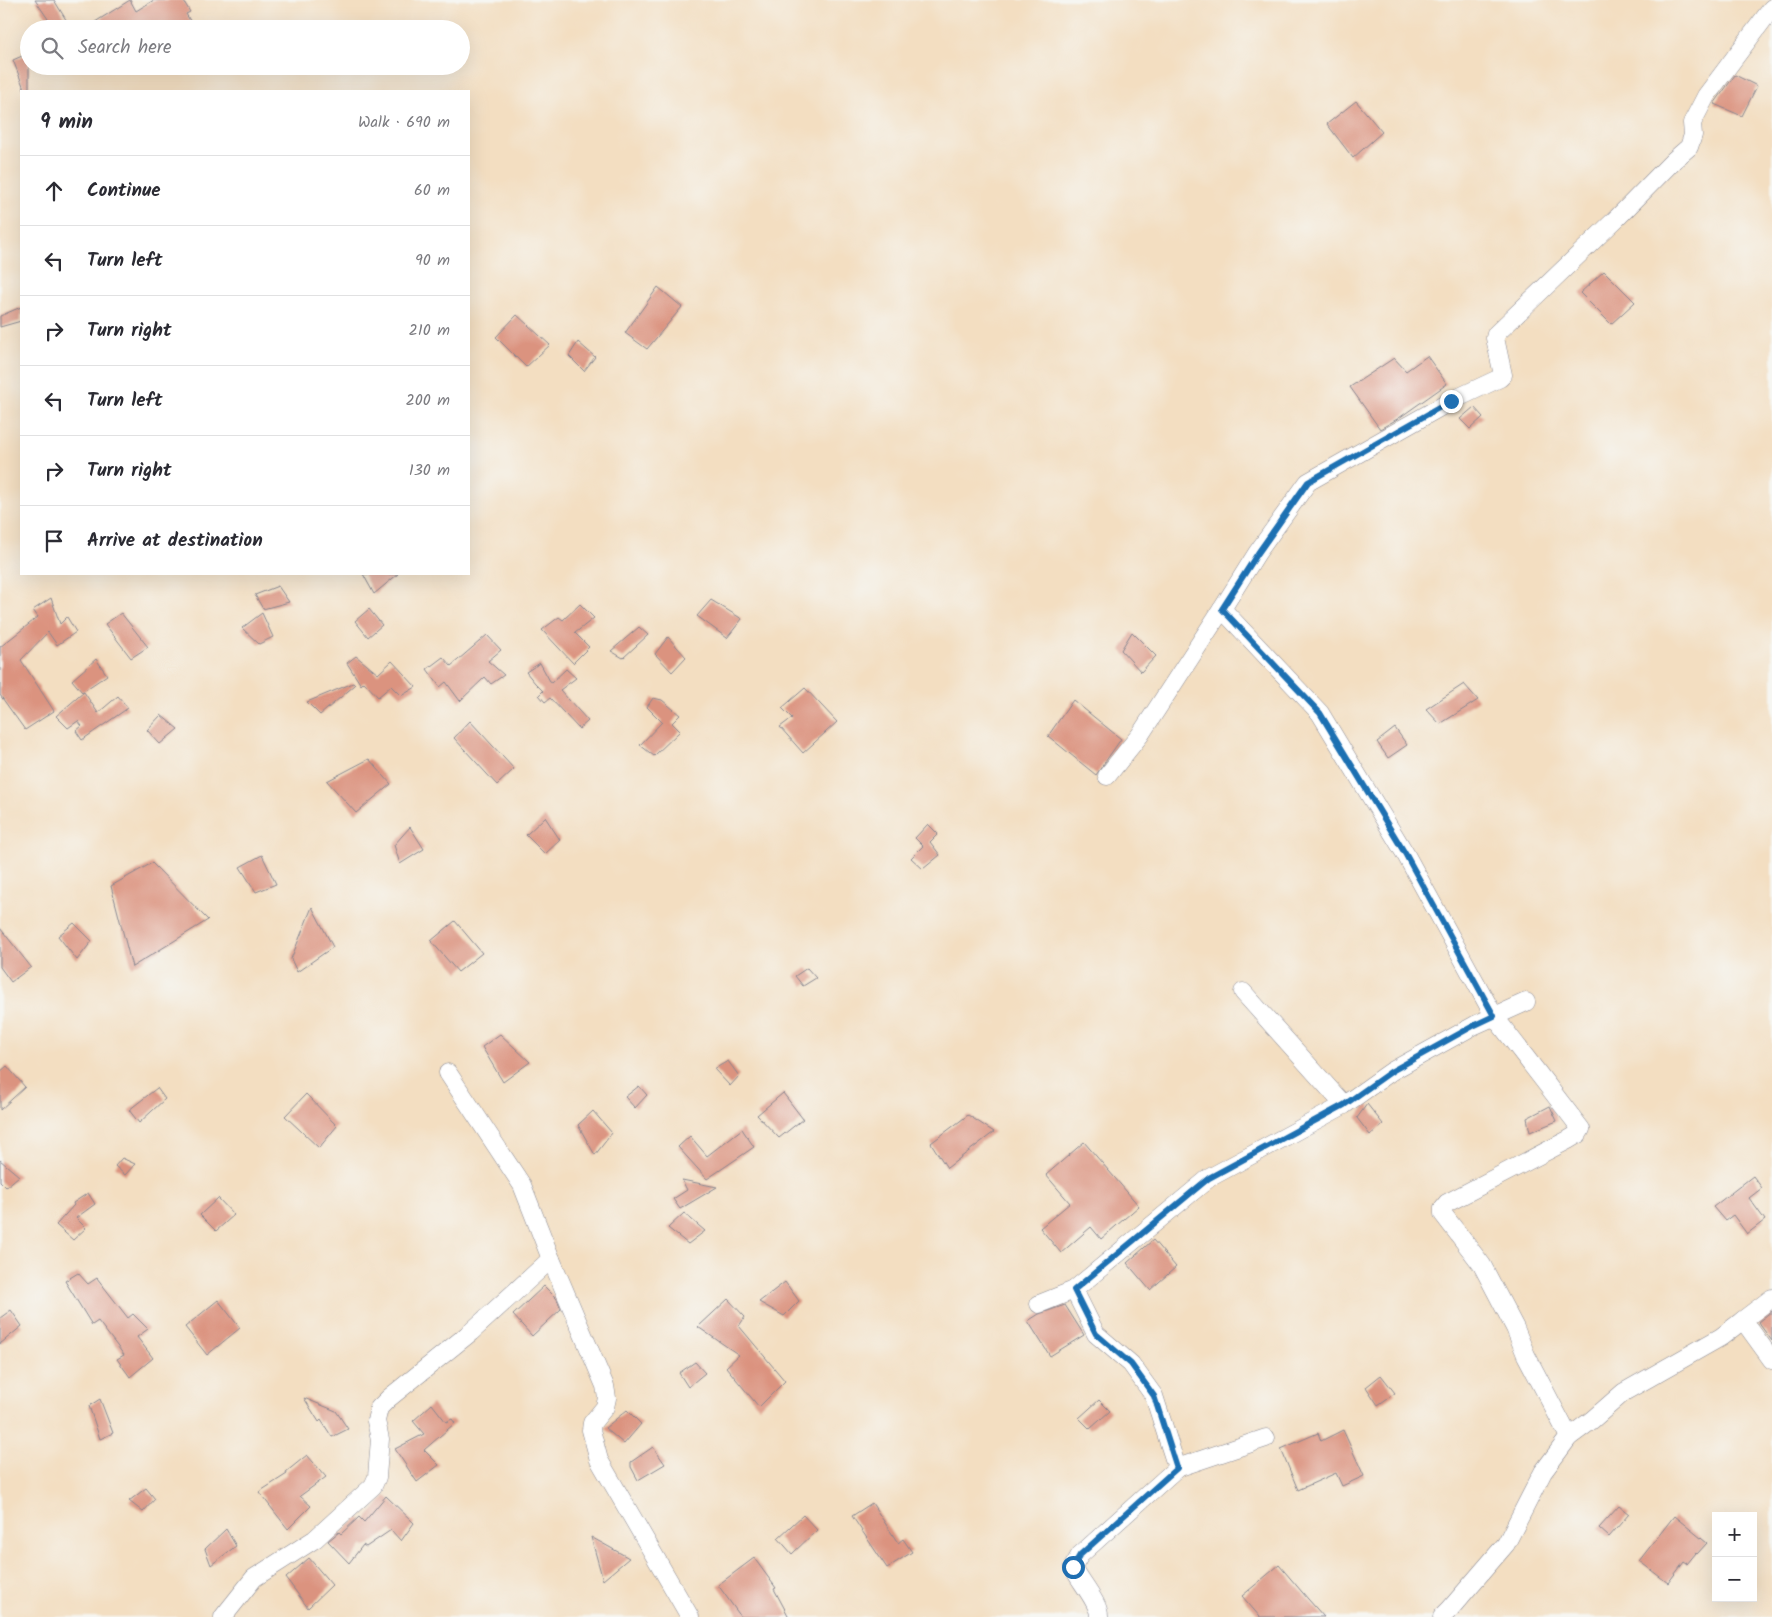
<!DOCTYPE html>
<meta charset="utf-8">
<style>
body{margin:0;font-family:Kalam,sans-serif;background:#f7f7f7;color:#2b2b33}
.controls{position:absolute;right:15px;bottom:15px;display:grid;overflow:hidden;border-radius:0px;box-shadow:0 5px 20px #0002}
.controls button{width:45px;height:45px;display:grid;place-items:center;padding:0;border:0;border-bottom:1px solid #e1e1e2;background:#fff;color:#2b2b33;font:25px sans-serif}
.stop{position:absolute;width:15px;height:15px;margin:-11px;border:4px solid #1f6fb2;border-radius:50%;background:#fff}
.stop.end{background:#1f6fb2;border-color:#fff;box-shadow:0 1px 5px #0008}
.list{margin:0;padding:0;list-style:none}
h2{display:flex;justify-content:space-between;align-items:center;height:65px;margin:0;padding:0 20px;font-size:21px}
h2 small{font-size:16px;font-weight:400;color:#7c7c81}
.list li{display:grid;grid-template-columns:32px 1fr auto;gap:15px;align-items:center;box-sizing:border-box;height:70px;padding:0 20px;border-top:1px solid #e1e1e2}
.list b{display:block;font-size:19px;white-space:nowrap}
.list em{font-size:16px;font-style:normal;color:#7c7c81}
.icon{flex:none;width:28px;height:28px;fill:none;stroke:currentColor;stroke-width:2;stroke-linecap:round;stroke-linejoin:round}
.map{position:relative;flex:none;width:1772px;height:1617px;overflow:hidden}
.search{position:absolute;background:#fff;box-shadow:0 5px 20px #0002;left:20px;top:20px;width:450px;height:55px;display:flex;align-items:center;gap:12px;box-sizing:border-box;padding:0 18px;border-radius:28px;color:#7c7c81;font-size:19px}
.panel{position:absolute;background:#fff;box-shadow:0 5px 20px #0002;left:20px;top:90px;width:450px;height:485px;border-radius:0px}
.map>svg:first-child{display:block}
.building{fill:#db937f}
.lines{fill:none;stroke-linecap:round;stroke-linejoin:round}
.street-casing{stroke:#878690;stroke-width:19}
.street{stroke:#fff;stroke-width:18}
.route{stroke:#1f6fb2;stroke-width:6}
</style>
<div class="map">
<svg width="1772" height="1617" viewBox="0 0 1772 1617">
<rect width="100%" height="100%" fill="#f6f6f2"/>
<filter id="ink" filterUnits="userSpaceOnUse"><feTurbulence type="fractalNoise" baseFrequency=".02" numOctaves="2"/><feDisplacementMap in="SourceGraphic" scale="10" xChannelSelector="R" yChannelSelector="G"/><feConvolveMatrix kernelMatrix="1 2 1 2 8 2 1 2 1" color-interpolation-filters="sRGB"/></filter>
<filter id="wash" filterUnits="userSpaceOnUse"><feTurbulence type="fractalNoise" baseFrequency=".0096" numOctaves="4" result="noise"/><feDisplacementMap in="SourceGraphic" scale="20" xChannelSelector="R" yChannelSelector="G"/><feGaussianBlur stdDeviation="1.12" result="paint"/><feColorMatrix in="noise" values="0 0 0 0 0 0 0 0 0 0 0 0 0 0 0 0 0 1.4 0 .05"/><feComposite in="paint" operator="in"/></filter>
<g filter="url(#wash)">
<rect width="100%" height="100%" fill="#f3dec1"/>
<g id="blocks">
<g class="building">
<polygon points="35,0 54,0 68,23 61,29 36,29 48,19"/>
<polygon points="130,0 136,11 154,0 183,0 190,12 186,14 195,29 84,29"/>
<polygon points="29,53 29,91 25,91 13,60"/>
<polygon points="1735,75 1757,86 1742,116 1714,104"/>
<polygon points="1356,101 1382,132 1353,158 1327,124"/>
<polygon points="1604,271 1635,302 1611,324 1580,293"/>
<polygon points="658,287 682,307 647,349 625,333"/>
<polygon points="21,307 21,321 0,327 0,316"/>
<polygon points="517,315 550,345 526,367 496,337"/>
<polygon points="578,342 595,357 584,371 569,356"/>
<polygon points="1427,356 1447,384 1399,418 1380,429 1350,387 1394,358 1406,371"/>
<polygon points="1474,407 1483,417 1470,429 1460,419"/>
<polygon points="363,574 398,574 374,594"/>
<polygon points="278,586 289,602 263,609 255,595"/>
<polygon points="51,598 60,624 67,617 76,632 57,645 48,632 21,660 54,711 25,730 0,695 0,647 38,617 33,610"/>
<polygon points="711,600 742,619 727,638 697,616"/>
<polygon points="580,604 594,618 575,633 589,647 573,663 542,630 559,617 563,620"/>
<polygon points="369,609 382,625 368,637 355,621"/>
<polygon points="121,613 148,647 131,658 105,624"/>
<polygon points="262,613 273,637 259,644 242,628"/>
<polygon points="639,627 648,635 623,658 611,651"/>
<polygon points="1132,632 1156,656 1141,672 1121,650"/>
<polygon points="487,635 501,650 488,661 504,675 491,684 485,677 460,701 446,682 440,687 427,669 443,657 451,666"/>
<polygon points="668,637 686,657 672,672 655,654"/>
<polygon points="356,656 378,674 392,661 416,687 401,696 391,686 378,697 364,682 361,685 347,663"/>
<polygon points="96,659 107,675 82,692 72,680"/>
<polygon points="540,663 551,683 566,669 576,678 560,690 588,721 579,729 550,698 545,702 539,695 543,691 535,683 526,672"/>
<polygon points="353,683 355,685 320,715 307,702"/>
<polygon points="1464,684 1478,700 1440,724 1426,709"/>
<polygon points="805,688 837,722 803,753 780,727 792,718 782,708"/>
<polygon points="84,692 98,713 118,696 128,708 82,740 76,731 82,726 78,721 68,728 56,716"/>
<polygon points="653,698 662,700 680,715 672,723 680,731 654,756 640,745 662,722 647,707"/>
<polygon points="1073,700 1121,739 1096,775 1048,736"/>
<polygon points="161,715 178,729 160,744 147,730"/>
<polygon points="470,721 514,769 497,785 454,738"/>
<polygon points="1395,728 1407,745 1388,758 1377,742"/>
<polygon points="369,759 391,784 356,813 327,781"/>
<polygon points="545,817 560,840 545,854 526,835"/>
<polygon points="928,824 938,834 930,842 940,855 923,869 911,858 923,846 915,838"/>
<polygon points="410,827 424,849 400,864 394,845"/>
<polygon points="262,855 276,884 256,892 240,867"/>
<polygon points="152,863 208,920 132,967 111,886"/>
<polygon points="312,907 333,947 297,972 291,959"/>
<polygon points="455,921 482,953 458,972 431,941"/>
<polygon points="74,923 92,941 77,960 58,936"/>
<polygon points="0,928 31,967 11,982 0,967"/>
<polygon points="807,968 816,978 803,986 795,976"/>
<polygon points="500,1034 530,1062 503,1082 482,1047"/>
<polygon points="728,1061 739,1076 730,1086 714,1069"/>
<polygon points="7,1066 25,1087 0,1110 0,1072"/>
<polygon points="639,1086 647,1095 635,1108 625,1097"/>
<polygon points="157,1088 165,1099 139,1123 129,1110"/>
<polygon points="783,1093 803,1119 779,1138 757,1115"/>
<polygon points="306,1094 337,1126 319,1148 285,1116"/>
<polygon points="1367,1104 1383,1124 1370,1135 1357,1118"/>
<polygon points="1550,1106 1557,1121 1530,1132 1527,1118"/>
<polygon points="593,1111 612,1133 595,1155 578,1125"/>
<polygon points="968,1115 994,1132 947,1168 931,1143"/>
<polygon points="742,1129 754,1147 707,1179 678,1147 690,1136 707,1156"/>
<polygon points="1084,1142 1139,1206 1101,1239 1091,1227 1061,1253 1040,1228 1070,1203 1046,1175"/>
<polygon points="122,1158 135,1164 125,1175 115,1166"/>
<polygon points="0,1160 19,1176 6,1187 0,1181"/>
<polygon points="1753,1176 1762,1188 1749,1198 1765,1220 1747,1234 1733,1215 1725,1221 1713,1207"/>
<polygon points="682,1180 717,1187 680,1209 673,1199 687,1190"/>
<polygon points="88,1193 95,1204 76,1218 86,1228 73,1240 56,1225 74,1205 73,1203"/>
<polygon points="218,1198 234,1215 216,1231 200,1215"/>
<polygon points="684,1213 705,1231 688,1244 668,1228"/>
<polygon points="1153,1240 1176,1267 1150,1290 1127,1263"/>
<polygon points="78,1273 88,1284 97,1278 128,1318 133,1314 148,1329 137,1337 153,1358 130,1377 117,1359 124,1355 98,1321 92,1325 65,1281"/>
<polygon points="785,1282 799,1301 784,1316 759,1302"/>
<polygon points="544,1286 557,1299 561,1309 532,1336 513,1315"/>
<polygon points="728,1299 745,1317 739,1326 785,1381 759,1407 726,1367 739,1355 698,1327"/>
<polygon points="218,1300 240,1328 207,1355 185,1327"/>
<polygon points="1065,1305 1084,1335 1050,1356 1028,1321 1039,1314"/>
<polygon points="11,1310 22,1326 0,1344 0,1318"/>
<polygon points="1772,1311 1772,1341 1758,1322"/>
<polygon points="695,1362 705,1373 688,1387 679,1373"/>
<polygon points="1381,1375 1395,1393 1378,1405 1366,1387"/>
<polygon points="304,1398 336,1411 348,1429 332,1437 321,1420 319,1422"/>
<polygon points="100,1399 113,1433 100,1439 89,1406"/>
<polygon points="1099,1400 1110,1411 1090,1429 1079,1418"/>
<polygon points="432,1404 446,1422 452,1419 455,1423 424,1450 439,1465 417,1482 395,1449 424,1434 413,1421"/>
<polygon points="627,1410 641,1424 624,1444 605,1428"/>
<polygon points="1343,1430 1364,1476 1342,1486 1336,1473 1298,1490 1281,1449 1318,1433 1321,1441"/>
<polygon points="653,1447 665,1464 638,1480 631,1467 631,1462"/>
<polygon points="307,1455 326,1477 300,1496 311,1506 288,1529 259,1492 287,1474 286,1472"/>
<polygon points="146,1488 155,1499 143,1512 129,1501"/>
<polygon points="386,1496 414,1523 401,1541 391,1530 366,1547 363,1545 349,1563 328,1541 339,1532 341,1534 359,1517 364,1522"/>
<polygon points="872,1503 898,1543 903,1539 912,1552 887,1568 852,1516"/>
<polygon points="1619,1506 1629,1514 1609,1537 1599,1528"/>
<polygon points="803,1515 817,1530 792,1554 778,1538"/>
<polygon points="1674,1516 1707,1543 1697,1554 1696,1553 1687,1564 1684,1562 1668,1583 1639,1561"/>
<polygon points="226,1529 236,1546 211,1565 205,1549"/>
<polygon points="591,1537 629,1558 603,1580"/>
<polygon points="309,1558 332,1585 308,1608 286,1578"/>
<polygon points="754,1558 776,1588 774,1589 789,1617 741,1617 718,1585"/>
<polygon points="1279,1565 1308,1599 1324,1617 1260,1617 1242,1596"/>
</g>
</g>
</g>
<g filter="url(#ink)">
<use href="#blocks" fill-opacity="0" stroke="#878690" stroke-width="1"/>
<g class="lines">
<g class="street-casing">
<g id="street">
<polyline points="1222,609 1257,553 1308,482 1451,401 1500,378 1503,375 1495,338 1496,334 1617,218 1674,160 1689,147 1693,135 1692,123 1706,96 1772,8"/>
<polyline points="1107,776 1140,735 1222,609 1320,713 1406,855 1494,1016 1581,1129 1578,1134 1568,1140 1447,1203 1443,1208 1443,1214 1482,1265 1515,1328 1526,1355 1569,1437"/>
<polyline points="1243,992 1344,1105"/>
<polyline points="448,1073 522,1185 551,1259 605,1386 607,1398 605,1407 592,1423 591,1430 599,1460 690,1617"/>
<polyline points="1074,1290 1209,1178 1344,1105 1392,1071 1475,1025 1526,1002"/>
<polyline points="1772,1298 1743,1320 1772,1360"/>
<polyline points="1039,1304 1074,1290 1096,1334 1131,1364 1154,1396 1177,1468"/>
<polyline points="223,1617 254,1578 315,1539 373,1486 377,1477 380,1439 376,1421 379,1408 389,1398 471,1332 551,1259"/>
<path d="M1099 1617C1100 1603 1079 1581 1073 1567L1080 1555 1177 1468 1266 1438"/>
<polyline points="1442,1617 1450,1609 1506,1544 1543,1472 1569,1437 1592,1420 1624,1392 1721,1337 1743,1320"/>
</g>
</g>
<use href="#street" class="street"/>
</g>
</g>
<g class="lines" filter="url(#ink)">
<polyline class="route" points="1073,1567 1080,1555 1177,1468 1154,1396 1131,1364 1096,1334 1074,1290 1209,1178 1344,1105 1392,1071 1475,1025 1494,1016 1406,855 1320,713 1222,609 1258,553 1308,482 1451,401"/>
</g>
</svg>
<div class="controls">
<button>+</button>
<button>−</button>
</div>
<div class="stop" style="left:1073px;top:1567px"></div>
<div class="stop end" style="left:1451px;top:401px"></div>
<div class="search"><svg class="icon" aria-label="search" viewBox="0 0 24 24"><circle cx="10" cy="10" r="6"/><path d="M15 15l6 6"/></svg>Search here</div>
<section class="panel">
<h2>9 min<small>Walk · 690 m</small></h2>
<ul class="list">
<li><svg class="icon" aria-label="ahead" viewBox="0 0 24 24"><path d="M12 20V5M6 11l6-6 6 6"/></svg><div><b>Continue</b></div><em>60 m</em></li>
<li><svg class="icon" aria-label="left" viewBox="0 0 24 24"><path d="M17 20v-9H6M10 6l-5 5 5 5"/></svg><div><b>Turn left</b></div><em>90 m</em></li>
<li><svg class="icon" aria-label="right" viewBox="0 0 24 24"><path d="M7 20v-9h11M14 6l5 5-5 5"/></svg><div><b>Turn right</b></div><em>210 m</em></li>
<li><svg class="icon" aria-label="left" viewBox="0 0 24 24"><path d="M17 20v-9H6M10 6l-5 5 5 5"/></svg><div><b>Turn left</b></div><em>200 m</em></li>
<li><svg class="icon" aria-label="right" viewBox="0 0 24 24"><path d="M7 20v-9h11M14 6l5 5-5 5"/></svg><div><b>Turn right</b></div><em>130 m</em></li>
<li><svg class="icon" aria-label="arrive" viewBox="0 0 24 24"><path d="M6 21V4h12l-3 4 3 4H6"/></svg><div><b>Arrive at destination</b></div></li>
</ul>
</section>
</div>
